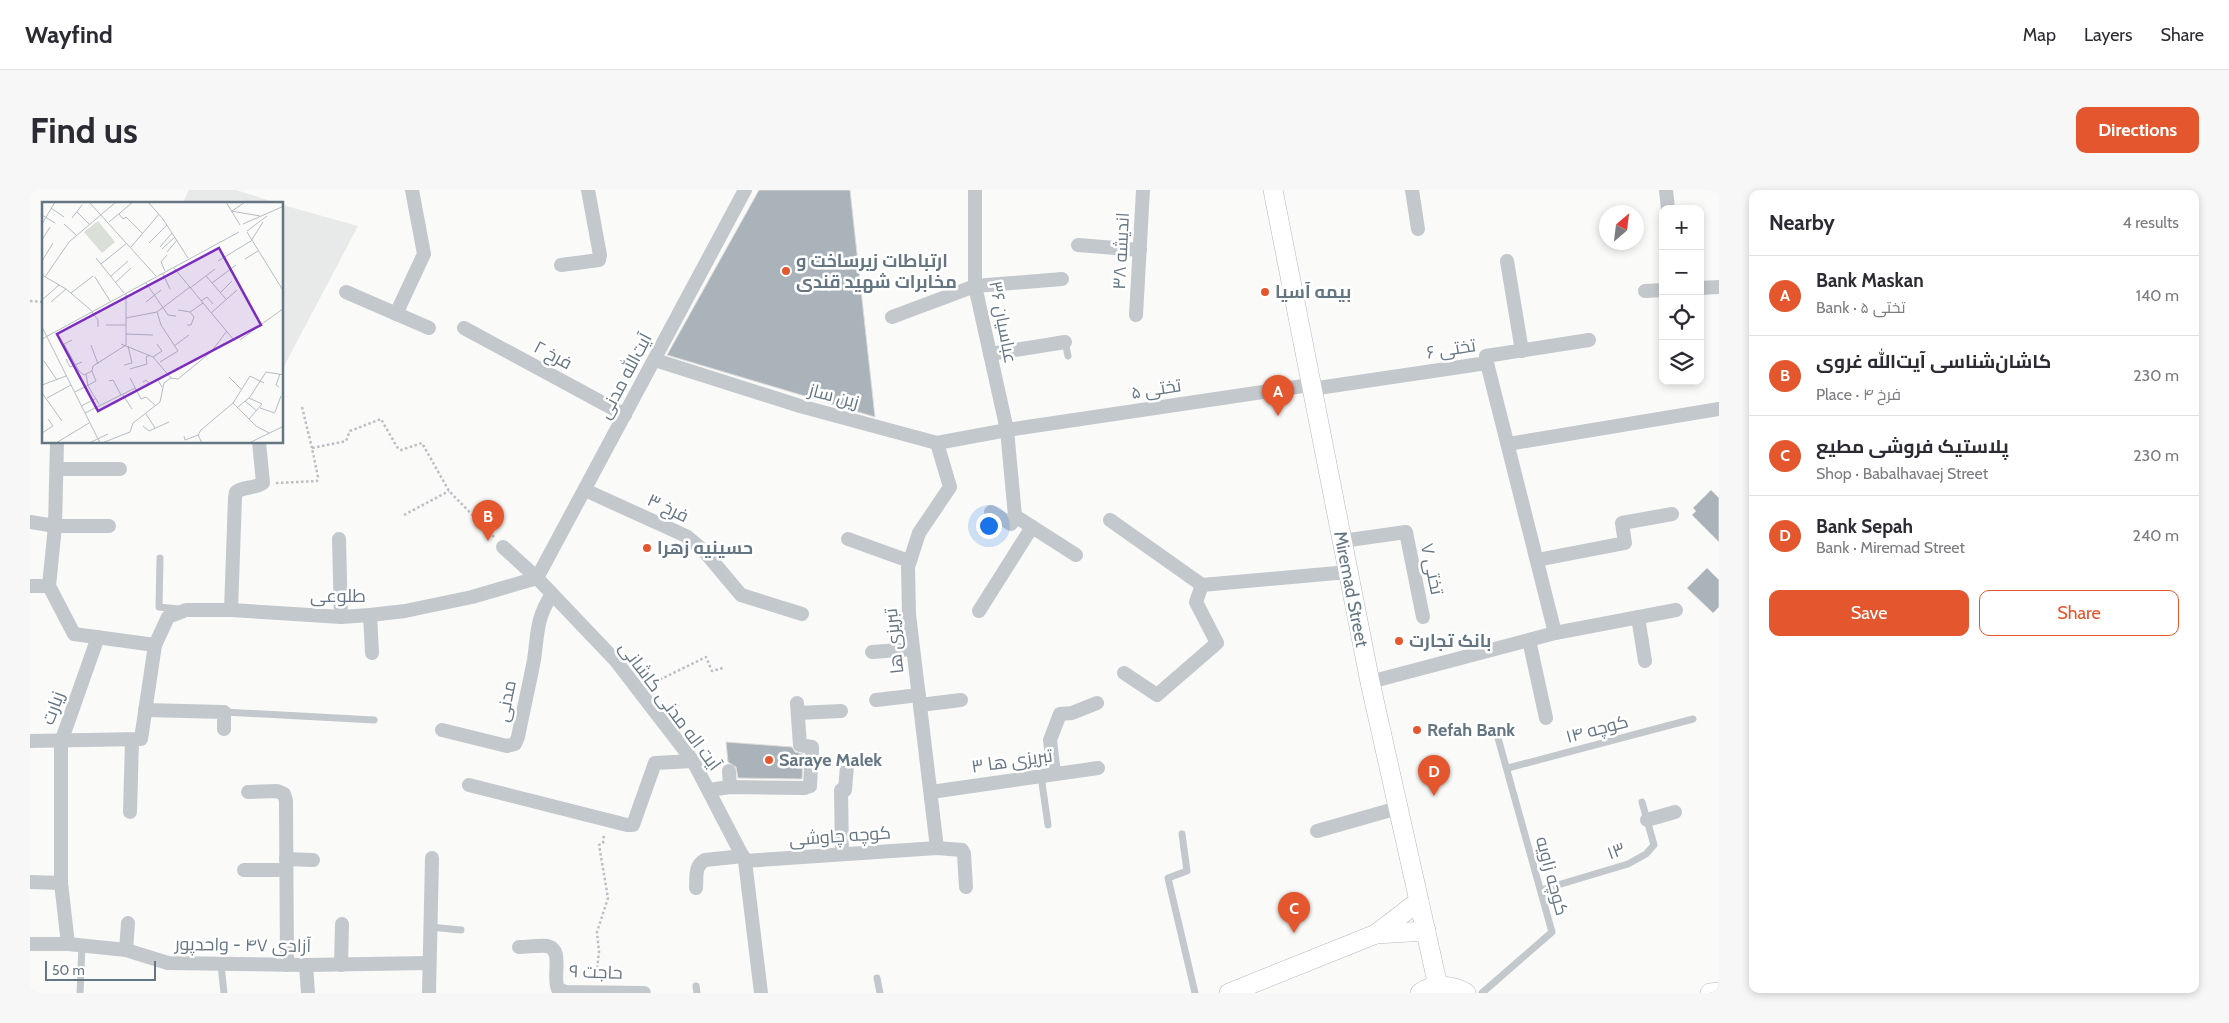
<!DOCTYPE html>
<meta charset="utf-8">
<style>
body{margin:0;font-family:Cabin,Cairo,sans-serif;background:#f7f7f7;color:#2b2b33}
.controls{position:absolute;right:15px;top:15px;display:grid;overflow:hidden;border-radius:10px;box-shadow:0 2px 8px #0003}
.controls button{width:45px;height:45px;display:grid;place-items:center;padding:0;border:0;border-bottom:1px solid #e1e1e2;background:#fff;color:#2b2b33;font:25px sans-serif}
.compass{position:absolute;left:1569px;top:15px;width:45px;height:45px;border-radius:50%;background:#fff;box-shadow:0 2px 8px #0003;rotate:28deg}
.scale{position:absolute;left:15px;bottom:12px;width:111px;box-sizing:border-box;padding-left:5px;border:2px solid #657683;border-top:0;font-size:14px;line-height:18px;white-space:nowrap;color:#657683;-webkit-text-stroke:4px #fff;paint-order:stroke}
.you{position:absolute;left:958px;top:335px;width:18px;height:18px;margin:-12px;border:4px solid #fff;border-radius:50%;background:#1a73e8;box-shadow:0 0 0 8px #1a73e833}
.badge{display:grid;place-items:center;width:32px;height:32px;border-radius:50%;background:#e4572e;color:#fff;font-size:16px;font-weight:700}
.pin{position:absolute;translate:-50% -41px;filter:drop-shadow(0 1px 2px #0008)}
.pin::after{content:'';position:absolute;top:26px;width:18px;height:15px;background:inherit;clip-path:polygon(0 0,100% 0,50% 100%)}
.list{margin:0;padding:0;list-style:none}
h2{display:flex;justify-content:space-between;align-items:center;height:65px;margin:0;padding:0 20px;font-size:21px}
h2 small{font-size:16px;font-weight:400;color:#7c7c81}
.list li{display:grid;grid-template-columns:32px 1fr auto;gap:15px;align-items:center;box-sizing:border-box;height:80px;padding:0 20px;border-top:1px solid #e1e1e2}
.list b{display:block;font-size:19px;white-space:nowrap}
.list p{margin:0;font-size:16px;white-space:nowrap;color:#7c7c81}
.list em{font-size:16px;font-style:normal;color:#7c7c81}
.actions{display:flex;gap:10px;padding:15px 20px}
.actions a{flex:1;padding:11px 0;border:1px solid #e4572e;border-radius:10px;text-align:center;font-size:18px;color:#e4572e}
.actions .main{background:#e4572e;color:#fff}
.icon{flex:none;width:28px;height:28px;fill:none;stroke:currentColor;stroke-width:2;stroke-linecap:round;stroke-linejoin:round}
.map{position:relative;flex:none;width:1689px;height:803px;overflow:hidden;border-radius:10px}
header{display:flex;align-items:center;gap:30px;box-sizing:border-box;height:70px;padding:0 25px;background:#fff;border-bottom:1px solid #e1e1e2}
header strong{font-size:24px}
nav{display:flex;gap:28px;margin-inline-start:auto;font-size:18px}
.intro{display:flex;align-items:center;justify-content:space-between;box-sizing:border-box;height:120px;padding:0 30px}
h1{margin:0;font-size:35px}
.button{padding:12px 22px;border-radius:10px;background:#e4572e;color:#fff;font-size:18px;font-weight:700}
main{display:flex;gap:30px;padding:0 30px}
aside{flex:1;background:#fff;border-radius:10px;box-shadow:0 2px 8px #0003}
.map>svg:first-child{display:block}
.built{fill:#e8e9e9}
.building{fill:#aab3b9;stroke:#dcdcda}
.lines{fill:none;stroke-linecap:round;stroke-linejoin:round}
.secondary-casing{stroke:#b3babf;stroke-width:20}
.path{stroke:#bbbfc2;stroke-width:2.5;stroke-dasharray:2.5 2.5;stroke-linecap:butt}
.lane{stroke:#c3c8cc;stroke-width:7}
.street{stroke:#c3c8cc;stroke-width:14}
.secondary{stroke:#fff;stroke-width:19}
.poi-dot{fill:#e4572e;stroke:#fff;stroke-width:2}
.labels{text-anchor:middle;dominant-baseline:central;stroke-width:5;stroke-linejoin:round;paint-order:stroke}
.street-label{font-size:18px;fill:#657683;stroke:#fff}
.poi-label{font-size:18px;font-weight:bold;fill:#657683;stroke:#fff;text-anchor:start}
.inset-road{fill:none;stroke:#b5bdc2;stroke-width:1}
.view{fill:#7b2cbf;fill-opacity:0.15;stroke:#7b2cbf;stroke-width:2.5}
.inset-edge{fill:none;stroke:#657683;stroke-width:2.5}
</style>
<header>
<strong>Wayfind</strong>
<nav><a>Map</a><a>Layers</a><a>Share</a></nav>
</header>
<div class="intro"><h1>Find us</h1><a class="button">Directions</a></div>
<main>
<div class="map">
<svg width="1689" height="803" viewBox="0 0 1689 803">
<rect width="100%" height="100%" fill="#fafaf8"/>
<g class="built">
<polygon points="159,0 206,0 250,14 152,14"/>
<polygon points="253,15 328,36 253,178 252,15"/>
</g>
<g class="building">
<polygon points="729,0 820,0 845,227 637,165"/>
<polygon points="1681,300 1689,308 1689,352 1662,325 1666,321 1663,318"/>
<polygon points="1677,378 1689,390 1689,417 1683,423 1657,398"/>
<polygon points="696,552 762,557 765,562 773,564 772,589 708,588 706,577 698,572"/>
</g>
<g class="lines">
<g class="secondary-casing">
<g id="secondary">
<polyline points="1243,0 1340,492 1408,796"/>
<polyline points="1346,744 1396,741"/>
<polyline points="1199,803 1346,744 1389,711"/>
<path d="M1390 803C1403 793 1423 795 1436 803"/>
<polyline points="1680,803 1689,802"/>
</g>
</g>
<g class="path">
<polyline points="0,111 14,112"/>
<polyline points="272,217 282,258"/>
<polyline points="246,293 287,291 288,287 282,258 316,251 320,241 351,229 367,257 371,260 392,253 419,301 464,347"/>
<polyline points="374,325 419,301"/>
<polyline points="621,494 676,467 682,481 693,478"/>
<polyline points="566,788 569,762 567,742 578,708 569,655 573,653 574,644"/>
</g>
<g class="lane">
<polyline points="1035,152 1038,166"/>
<polyline points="130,368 129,417 149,419"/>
<polyline points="194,522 344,530"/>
<polyline points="1478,578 1663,529"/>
<polyline points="1011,586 1018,635"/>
<polyline points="1152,644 1157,681 1138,688 1165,803"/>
<polyline points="1511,700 1598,674 1616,664 1624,655 1612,612"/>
<polyline points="400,737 431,740"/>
<polyline points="191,775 194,803"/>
<polyline points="847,788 850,803"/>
<polyline points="666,796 667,803"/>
<polyline points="50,803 52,755"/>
<polyline points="1452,803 1522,742 1468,548"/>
</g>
<g class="street">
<polyline points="945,0 945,96 977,240 985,326 1046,365"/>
<polyline points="1382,0 1388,39"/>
<polyline points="1636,0 1638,19"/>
<polyline points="1048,55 1110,60"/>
<polyline points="1477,71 1492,161"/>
<polyline points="531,75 569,70 570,65 558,0"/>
<polyline points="1670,98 1689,97"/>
<polyline points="1615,101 1633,100"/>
<polyline points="316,102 399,138"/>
<polyline points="366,124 394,64 382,0"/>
<polyline points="1106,125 1113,0"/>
<polyline points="862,127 945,96 1032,89"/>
<polyline points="434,138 595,225"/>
<polyline points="960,164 1035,152"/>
<polyline points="625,170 770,216 907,253 977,240 1280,195"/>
<polyline points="1457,173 1525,443"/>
<polyline points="1281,199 1457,173 1456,166 1559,150"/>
<polyline points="1478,254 1689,219"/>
<polyline points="27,279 90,279"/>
<polyline points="555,300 656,346 674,361 711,405 772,424"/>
<polyline points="961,322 981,334 985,326"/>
<polyline points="1080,330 1172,395 1318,382"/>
<polyline points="0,332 25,336 79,336"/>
<polyline points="309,349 311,427"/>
<polyline points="818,349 879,371"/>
<polyline points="1312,351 1376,342 1393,427"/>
<polyline points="473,357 507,388 586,471 663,571 715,671 731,803"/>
<polyline points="1507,370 1595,353 1592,333 1642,324"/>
<polyline points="507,388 715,0"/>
<polyline points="0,396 19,396"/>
<polyline points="19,396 25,336 27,252"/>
<polyline points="19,396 44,444 125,455"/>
<path d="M201 420 205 308 206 302C214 296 225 299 233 293L229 252"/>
<polyline points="949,421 1002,337"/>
<polyline points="340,425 342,463"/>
<polyline points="1608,427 1615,471"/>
<polyline points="1499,450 1516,528"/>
<polyline points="842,462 883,459"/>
<polyline points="1094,483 1127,505 1187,453 1166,412 1172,395"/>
<polyline points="1340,492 1525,443 1646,420"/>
<polyline points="846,510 889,505"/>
<polyline points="890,515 931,510"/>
<polyline points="115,520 194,522 194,539"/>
<polyline points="768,523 811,521"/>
<path d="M412 540 477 556 485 554 488 547C493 521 499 496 504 470 508 442 506 429 522 404"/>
<polyline points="0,551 111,549 125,455 138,427 156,420 201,420 311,427 340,425 375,421 442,407 507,388"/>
<polyline points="699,581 700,597"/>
<polyline points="1024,584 1020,550 1030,524 1042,523 1067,513"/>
<polyline points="439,595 597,635 603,635 625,573 663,571"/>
<polyline points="679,600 700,597 774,598 780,596 782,560 782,557 770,555 767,513"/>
<polyline points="218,602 247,601 254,604 256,611 257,775"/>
<polyline points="901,602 1068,578"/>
<polyline points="100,622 102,551"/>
<polyline points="1617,630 1645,622"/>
<polyline points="1287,641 1368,618"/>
<polyline points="907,658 879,424 878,377 889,343 920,297 907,253"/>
<polyline points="812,664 811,600 815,600 817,576"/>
<polyline points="256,669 283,670"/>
<polyline points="715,671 907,658 932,660 934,664 936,697"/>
<polyline points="214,680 256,680"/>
<polyline points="0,692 31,693"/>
<path d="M666 698C667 687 664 676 675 670L713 666"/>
<polyline points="0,754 38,754 96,760 138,773 276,775 398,773"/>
<polyline points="38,754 31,693 31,552 68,447"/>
<path d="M489 757C498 757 508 755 517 756 534 759 522 787 528 799L536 802 614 803"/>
<polyline points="96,760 98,733"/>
<polyline points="276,775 278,803"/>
<polyline points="311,775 312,734"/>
<polyline points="399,803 402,668"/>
</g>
<use href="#secondary" class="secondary"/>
</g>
<g class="poi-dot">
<circle cx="756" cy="81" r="5"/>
<circle cx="1235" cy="102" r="5"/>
<circle cx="617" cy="358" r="5"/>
<circle cx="1369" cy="451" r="5"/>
<circle cx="1387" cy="540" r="5"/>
<circle cx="739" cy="570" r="5"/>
</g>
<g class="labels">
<g class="street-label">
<text transform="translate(1091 61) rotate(-87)">اندیشه ۳۸</text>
<text transform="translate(973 132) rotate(79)">عباسیان ۳۶</text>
<text transform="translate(1421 159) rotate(-9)">تختی ۶</text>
<text transform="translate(523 165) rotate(28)">فرخ ۲</text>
<text transform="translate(595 186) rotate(-62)">آیت‌الله مدنی</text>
<text transform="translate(1126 199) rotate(-9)">تختی ۵</text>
<text transform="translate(804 206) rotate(15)">زین ساز</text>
<text transform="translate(638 318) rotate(25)">فرخ ۳</text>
<text transform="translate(1402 379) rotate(78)">تختی ۷</text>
<text transform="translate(1321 399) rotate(79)">Miremad Street</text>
<text x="308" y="406">طلوعی</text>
<text transform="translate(864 451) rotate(-96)">تبریزی ها</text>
<text transform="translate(476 511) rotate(-79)">مدنی</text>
<text transform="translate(640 516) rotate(53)">آیت اله مدنی کاشانی</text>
<text transform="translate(23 518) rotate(-70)">زیارت</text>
<text transform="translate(1567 539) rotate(-15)">کوچه ۱۴</text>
<text transform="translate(982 571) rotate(-8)">تبریزی ها ۳</text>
<text transform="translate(810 646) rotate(-4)">کوچه چاوشی</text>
<text transform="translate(1586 661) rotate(-20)">۱۳</text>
<text transform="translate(1522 686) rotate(75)">کوچه زاویه</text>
<text transform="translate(213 755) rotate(1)">آزادی ۴۷ - واحدپور</text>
<text transform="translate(566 782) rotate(2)">حاجت ۹</text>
</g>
<g class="poi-label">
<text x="766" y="71">ارتباطات زیرساخت و<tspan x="766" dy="21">مخابرات شهید قندی</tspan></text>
<text x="1245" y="102">بیمه آسیا</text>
<text x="627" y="358">حسینیه زهرا</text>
<text x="1379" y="451">بانک تجارت</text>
<text x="1397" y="540">Refah Bank</text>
<text x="749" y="570">Saraye Malek</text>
</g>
</g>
<g transform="translate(12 12)">
<rect width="241" height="241" fill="#fafaf8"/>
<path d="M56 19 73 40 60 51 42 30Z" fill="#dadfd7"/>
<path class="inset-road" d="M47 0 114 74M106 0 121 17 146 56M184 0 198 23M9 6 22 15M189 9 218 14M190 9 203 0M35 10 47 22M77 12 81 17 84 15 100 31M0 13 13 21M30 16 40 3M67 20 91 0M0 22 13 0M22 22 34 33M201 22 242 4M205 29 225 14M205 30 242 90M0 38 8 25M209 39 221 20M107 41 125 23M89 45 117 12M118 45 130 31M120 47 133 35M125 50 135 38M54 56 82 91M203 57 216 49M0 59 11 41M176 59 209 39M59 62 85 41M132 66 191 137M123 69 119 60 125 53M121 72 128 87M0 73 24 87 50 109M69 74 86 59M164 74 184 97M3 75 27 40 74 0M53 75 68 99M74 80 89 66M104 81 126 113 134 114M170 81 194 63M148 86 173 67M179 90 190 79M29 91 51 74M0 98 17 83M159 99 165 95 171 102M9 100 24 87M104 100 119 88M136 108 148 110 161 101M50 110 56 118V125M115 110 119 123 136 149M169 111 195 88M84 116 115 110 148 85M64 123H84M145 123H149L152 115 148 110M0 125 58 241M84 132 111 133M0 137 197 30M30 138 22 142 37 169M198 138 242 106M79 142 111 155 129 176M49 143 56 162M84 143V92M132 144 147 133M111 155 120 149 115 142M24 157 28 165 40 160M2 159 15 178M118 160 136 149M82 163 90 161 86 144M88 167 105 162 104 155 108 153M37 169 42 173 50 169M50 169 51 164 84 143M44 172 46 184 57 202M187 175 199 187M88 176 99 197 104 195 114 204M67 179 71 178 79 193M101 180 104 178 107 182 116 178 120 185M0 183 24 174M237 185 234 183 238 172M33 190 54 179 50 169M0 191 20 219M81 193 90 207M5 196 29 183M207 196 220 202 207 217M203 199 215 209M191 201 208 174 222 181M39 204 53 197M196 205 208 195 224 170 242 173M218 206 233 211M233 210 239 194M43 211 93 186M104 212 113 226M101 224 107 229 127 220M0 231 11 224 6 217M142 234 143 238 156 233M14 241 47 221M47 241 66 232M60 241 88 230 91 221 118 200 122 181 129 176 136 177 169 150 185 129M160 241 156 233 159 228 191 201 214 224 227 231M207 241 242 224"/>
<path class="view" d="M177 46 219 123 56 209 15 132Z"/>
<rect width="241" height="241" class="inset-edge"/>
</g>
</svg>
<div class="controls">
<button>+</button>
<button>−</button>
<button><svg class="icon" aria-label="locate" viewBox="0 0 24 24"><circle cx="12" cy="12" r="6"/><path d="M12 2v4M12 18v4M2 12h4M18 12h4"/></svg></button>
<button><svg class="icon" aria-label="layers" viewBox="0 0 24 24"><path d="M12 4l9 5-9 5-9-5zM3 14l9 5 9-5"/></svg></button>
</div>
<svg class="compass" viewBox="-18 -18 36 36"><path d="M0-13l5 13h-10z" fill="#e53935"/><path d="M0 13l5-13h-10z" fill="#7c7c81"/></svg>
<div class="scale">50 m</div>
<div class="you"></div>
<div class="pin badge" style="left:1248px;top:226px">A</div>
<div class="pin badge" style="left:458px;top:351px">B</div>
<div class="pin badge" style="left:1264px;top:743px">C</div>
<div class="pin badge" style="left:1404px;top:606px">D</div>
</div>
<aside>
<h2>Nearby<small>4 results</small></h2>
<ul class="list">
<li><span class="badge">A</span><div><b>Bank Maskan</b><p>Bank · تختی ۵</p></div><em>140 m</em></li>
<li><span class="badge">B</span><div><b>کاشان‌شناسی آیت‌الله غروی</b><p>Place · فرخ ۴</p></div><em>230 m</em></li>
<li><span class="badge">C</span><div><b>پلاستیک فروشی مطیع</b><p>Shop · Babalhavaej Street</p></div><em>230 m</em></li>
<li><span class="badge">D</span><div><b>Bank Sepah</b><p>Bank · Miremad Street</p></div><em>240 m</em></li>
</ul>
<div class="actions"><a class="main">Save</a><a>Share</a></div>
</aside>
</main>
